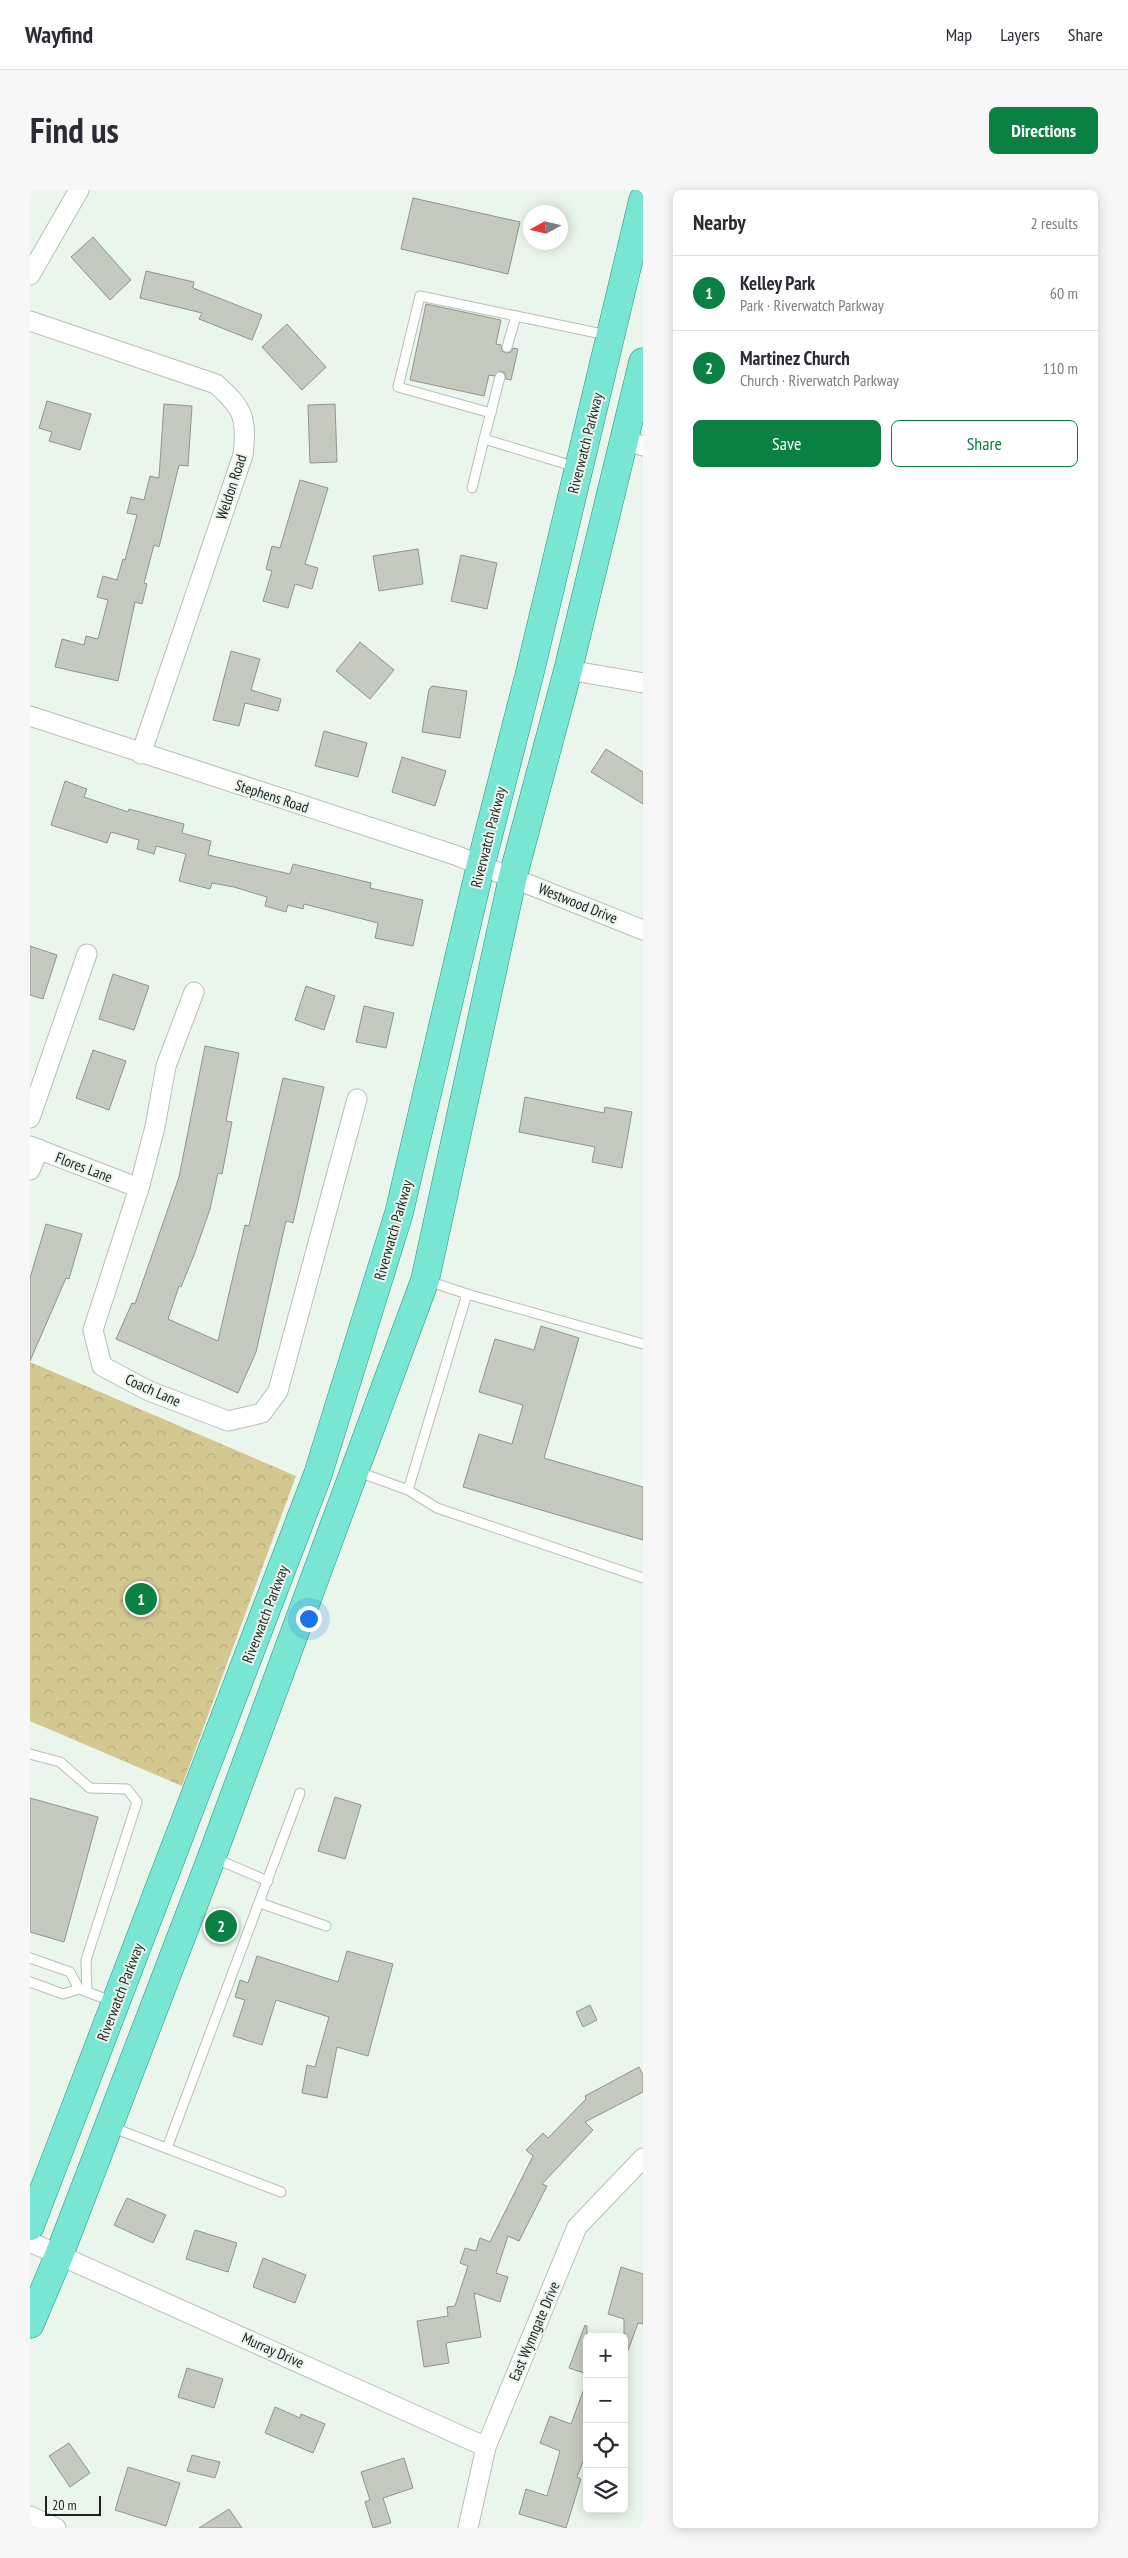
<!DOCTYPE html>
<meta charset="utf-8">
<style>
body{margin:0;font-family:"PT Sans Narrow",sans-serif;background:#f7f7f7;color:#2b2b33}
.controls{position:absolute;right:15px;bottom:15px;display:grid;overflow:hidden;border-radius:8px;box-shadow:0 2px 12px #0003}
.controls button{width:45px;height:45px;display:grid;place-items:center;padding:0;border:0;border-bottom:1px solid #e1e1e2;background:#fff;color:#2b2b33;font:25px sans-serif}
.compass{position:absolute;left:493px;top:15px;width:45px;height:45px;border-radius:50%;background:#fff;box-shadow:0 2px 12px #0003;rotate:262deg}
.scale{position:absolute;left:15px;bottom:12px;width:56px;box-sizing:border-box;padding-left:5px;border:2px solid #1d211e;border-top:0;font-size:14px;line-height:18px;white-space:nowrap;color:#1d211e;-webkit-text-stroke:4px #eaf6ec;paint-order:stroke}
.you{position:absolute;left:278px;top:1428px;width:18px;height:18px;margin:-12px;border:4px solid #fff;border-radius:50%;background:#1a73e8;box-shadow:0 0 0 8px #1a73e833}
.badge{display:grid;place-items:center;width:32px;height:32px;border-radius:50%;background:#0b8043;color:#fff;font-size:16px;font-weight:700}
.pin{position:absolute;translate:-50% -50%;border:2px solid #fff;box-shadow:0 1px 5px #0006}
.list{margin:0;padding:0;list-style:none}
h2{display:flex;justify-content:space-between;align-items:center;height:65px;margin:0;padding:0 20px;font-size:21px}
h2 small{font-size:16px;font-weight:400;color:#7c7c81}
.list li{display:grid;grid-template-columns:32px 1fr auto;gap:15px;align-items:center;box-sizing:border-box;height:75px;padding:0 20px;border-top:1px solid #e1e1e2}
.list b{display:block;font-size:19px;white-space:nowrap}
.list p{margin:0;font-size:16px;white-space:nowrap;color:#7c7c81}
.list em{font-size:16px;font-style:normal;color:#7c7c81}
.actions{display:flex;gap:10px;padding:15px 20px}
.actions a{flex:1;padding:11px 0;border:1px solid #0b8043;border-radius:8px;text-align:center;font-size:18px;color:#0b8043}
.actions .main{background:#0b8043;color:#fff}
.icon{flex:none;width:28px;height:28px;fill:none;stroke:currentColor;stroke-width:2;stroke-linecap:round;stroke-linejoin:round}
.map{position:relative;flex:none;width:613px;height:2338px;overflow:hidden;border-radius:8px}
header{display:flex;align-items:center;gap:30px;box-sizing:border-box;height:70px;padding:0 25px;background:#fff;border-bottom:1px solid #e1e1e2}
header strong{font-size:24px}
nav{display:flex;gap:28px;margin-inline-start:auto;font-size:18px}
.intro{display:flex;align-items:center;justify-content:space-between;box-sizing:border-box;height:120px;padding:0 30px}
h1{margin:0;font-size:35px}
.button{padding:12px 22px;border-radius:8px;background:#0b8043;color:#fff;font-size:18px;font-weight:700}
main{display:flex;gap:30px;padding:0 30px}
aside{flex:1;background:#fff;border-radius:8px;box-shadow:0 2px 12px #0003}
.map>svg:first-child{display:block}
.forest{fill:url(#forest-crowns)}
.building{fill:#c6cabe;stroke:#919589}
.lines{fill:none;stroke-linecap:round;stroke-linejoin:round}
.service-casing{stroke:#b5c0b7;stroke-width:11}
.minor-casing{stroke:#b5c0b7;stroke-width:21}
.primary-casing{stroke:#1e9581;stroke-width:29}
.service{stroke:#fff;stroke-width:9}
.minor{stroke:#fff;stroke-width:19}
.primary{stroke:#79e5d3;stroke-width:28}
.labels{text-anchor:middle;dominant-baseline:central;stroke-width:4;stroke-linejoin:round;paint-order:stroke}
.street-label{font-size:15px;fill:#1d211e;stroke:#eaf6ec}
</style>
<header>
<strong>Wayfind</strong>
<nav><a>Map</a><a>Layers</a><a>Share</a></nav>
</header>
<div class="intro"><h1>Find us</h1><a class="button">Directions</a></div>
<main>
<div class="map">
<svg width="613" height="2338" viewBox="0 0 613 2338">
<defs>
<pattern id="forest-crowns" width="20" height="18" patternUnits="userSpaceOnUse" patternTransform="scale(1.25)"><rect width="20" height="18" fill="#d5c790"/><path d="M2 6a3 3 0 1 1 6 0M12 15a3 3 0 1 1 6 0" fill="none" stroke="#b6ab7c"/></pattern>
</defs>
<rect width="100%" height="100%" fill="#eaf6ec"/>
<polygon class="forest" points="0,1172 266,1286 152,1596 0,1531"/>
<g class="building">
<polygon points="383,8 490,32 478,84 371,59"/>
<polygon points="63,47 101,90 80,110 41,67"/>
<polygon points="116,81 164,92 163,98 232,125 222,150 169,129 172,123 110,108"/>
<polygon points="396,114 471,130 466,154 471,155 472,161 476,163 481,162 483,158 488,159 481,190 476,189 475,183 471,181 464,186 459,185 454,206 380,190"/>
<polygon points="257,134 296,177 272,200 232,157"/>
<polygon points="17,211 61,224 50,260 19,251 22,242 9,238"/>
<polygon points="134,214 162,216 158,276 149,275 129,357 124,355 114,393 117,394 112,414 105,412 88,491 25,477 32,449 54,455 56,446 68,449 78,410 67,407 73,386 87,390 93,369 95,370 107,325 97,323 101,307 114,310 120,286 129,288"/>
<polygon points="305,214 307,272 280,273 278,215"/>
<polygon points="270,290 298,298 275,374 288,378 282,399 265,394 258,418 233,411 242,381 236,379 242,356 250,358"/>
<polygon points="388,359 393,394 349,401 343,366"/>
<polygon points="431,365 467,373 457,419 421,411"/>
<polygon points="330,452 364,480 340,509 306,481"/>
<polygon points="201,461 230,469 221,500 251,509 248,521 215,513 209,536 183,530"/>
<polygon points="402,496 437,501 430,548 392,542 399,499"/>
<polygon points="294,541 337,553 328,587 285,576"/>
<polygon points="576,559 613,582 613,614 561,582"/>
<polygon points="372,567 416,581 405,616 362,602"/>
<polygon points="35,591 57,599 54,607 98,622 99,619 154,634 152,643 181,651 178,665 260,684 263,674 341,693 340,698 393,710 383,756 345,748 348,733 274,714 273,719 258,715 256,722 235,716 237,707 204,697 182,693 180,699 149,691 156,664 126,656 124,664 107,659 109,650 81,642 77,653 21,635"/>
<polygon points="0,756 27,765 13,809 0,805"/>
<polygon points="83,784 119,796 104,840 69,829"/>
<polygon points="276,796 305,806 294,840 265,830"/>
<polygon points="334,816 364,823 356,858 326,852"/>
<polygon points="175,856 209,863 196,931 202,932 192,984 188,983 180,1019 164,1065 151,1097 149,1096 138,1129 188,1151 215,1035 219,1036 253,888 294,897 263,1033 256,1031 226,1162 208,1203 86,1149 102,1113 105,1114 149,987"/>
<polygon points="63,860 96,871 79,920 46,908"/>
<polygon points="495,907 574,923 575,917 602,922 592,978 562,972 565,957 489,942"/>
<polygon points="16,1034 52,1044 39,1089 36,1088 0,1171 0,1088"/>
<polygon points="511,1136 549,1148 514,1268 613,1297 613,1350 433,1297 449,1244 482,1254 493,1215 449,1202 465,1149 504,1160"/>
<polygon points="305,1607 331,1615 315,1669 288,1661"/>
<polygon points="0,1608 68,1627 34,1752 0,1742"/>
<polygon points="317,1761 363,1774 338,1866 307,1857 297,1908 272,1903 277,1875 285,1877 299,1827 246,1810 232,1855 203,1846 215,1810 205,1807 210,1790 218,1793 227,1766 308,1792"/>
<polygon points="560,1815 567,1830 553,1837 546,1822"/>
<polygon points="609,1877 613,1885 613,1902 555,1932 563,1940 512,1994 517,1996 489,2051 478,2046 466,2083 478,2087 470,2112 444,2103 451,2147 416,2153 419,2173 394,2177 387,2131 418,2126 417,2117 425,2116 438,2076 430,2073 435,2058 446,2061 450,2048 460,2052 503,1966 496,1960 513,1943 518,1948 556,1909 555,1906"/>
<polygon points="97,2008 136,2025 123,2053 84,2035"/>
<polygon points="165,2040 207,2053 198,2082 156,2069"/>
<polygon points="233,2068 276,2085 265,2113 223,2097"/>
<polygon points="591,2077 613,2084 613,2134 608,2133 596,2166 594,2165 594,2129 578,2124"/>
<polygon points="555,2135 557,2136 557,2184 539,2178"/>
<polygon points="157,2178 193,2189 184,2218 148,2207"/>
<polygon points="555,2196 557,2261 547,2287 551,2289 536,2338 489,2324 496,2299 517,2306 530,2261 510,2253 520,2226 541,2234"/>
<polygon points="245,2217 270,2228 271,2224 295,2234 283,2263 235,2243"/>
<polygon points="39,2253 60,2283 40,2297 19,2266"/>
<polygon points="162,2265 190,2272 185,2288 157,2281"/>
<polygon points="374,2268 383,2298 353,2308 361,2333 343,2338 335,2312 340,2310 331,2282"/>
<polygon points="98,2277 150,2293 136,2336 85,2320"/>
<polygon points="199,2319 212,2338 169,2338"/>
</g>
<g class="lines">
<g class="service-casing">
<g id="service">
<polyline points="477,157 486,126 577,145"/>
<polyline points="470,187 454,249 546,277"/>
<polyline points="461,223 368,197 390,106 486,126"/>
<polyline points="442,298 454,249"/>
<polyline points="398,1091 437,1104 613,1154"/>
<polyline points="326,1281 378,1300 407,1318 613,1388"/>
<polyline points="378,1300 437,1104"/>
<polyline points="0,1564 30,1572 60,1598 97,1599 107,1612 56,1770 57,1802"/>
<polyline points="184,1668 238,1691"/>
<polyline points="230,1713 296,1736"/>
<polyline points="0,1768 40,1782 49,1799 33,1804 0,1792"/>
<polyline points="52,1800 84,1812"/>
<polyline points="81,1937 251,2002"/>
<polyline points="137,1958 270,1603"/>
</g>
</g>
<g class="minor-casing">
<g id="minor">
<polyline points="0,85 49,0"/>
<path d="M0 131 186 194C214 219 217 228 213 265L111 564"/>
<polyline points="594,250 613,256"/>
<polyline points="538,480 613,493"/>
<polyline points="0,526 425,665 613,740"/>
<polyline points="164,802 136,876 125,937 109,998 63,1140 72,1176 119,1201 198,1231 232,1223 248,1201 327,909"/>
<polyline points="0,928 57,764"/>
<polyline points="0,956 109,998"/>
<polyline points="0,980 9,959"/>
<polyline points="0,2052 456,2257"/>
<polyline points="0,2326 26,2338"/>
<polyline points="438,2338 456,2257 547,2037 613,1968"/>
</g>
</g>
<g class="primary-casing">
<g id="primary">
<polyline points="0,2036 288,1284 369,1023 451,674 500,482 613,10"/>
<polyline points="0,2134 30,2063 178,1677 395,1090 483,686 538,480 613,172"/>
</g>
</g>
<use href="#service" class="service"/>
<use href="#minor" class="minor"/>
<use href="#primary" class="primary"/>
</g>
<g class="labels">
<g class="street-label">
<text transform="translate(555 253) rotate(-76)">Riverwatch Parkway</text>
<text transform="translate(201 297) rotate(-72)">Weldon Road</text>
<text transform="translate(242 606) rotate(18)">Stephens Road</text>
<text transform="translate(458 647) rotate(-76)">Riverwatch Parkway</text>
<text transform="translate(548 713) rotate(22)">Westwood Drive</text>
<text transform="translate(54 977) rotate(21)">Flores Lane</text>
<text transform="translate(363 1040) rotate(-74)">Riverwatch Parkway</text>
<text transform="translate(123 1200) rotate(24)">Coach Lane</text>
<text transform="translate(235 1424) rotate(-69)">Riverwatch Parkway</text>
<text transform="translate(90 1802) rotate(-69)">Riverwatch Parkway</text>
<text transform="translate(504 2141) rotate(-67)">East Wynngate Drive</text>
<text transform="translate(243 2160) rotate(24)">Murray Drive</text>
</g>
</g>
</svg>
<div class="controls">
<button>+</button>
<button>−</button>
<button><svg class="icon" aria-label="locate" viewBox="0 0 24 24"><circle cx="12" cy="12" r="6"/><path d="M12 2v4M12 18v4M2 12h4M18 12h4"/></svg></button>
<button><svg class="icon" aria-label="layers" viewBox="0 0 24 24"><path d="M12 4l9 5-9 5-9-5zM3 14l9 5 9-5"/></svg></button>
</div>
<svg class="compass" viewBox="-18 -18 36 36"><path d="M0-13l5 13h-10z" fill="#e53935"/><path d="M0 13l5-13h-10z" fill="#7c7c81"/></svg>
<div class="scale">20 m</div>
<div class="you"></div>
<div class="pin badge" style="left:111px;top:1409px">1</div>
<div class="pin badge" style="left:191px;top:1736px">2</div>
</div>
<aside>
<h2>Nearby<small>2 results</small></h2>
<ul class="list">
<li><span class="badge">1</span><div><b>Kelley Park</b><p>Park · Riverwatch Parkway</p></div><em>60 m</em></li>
<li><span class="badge">2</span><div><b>Martinez Church</b><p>Church · Riverwatch Parkway</p></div><em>110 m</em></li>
</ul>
<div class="actions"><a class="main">Save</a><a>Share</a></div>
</aside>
</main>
